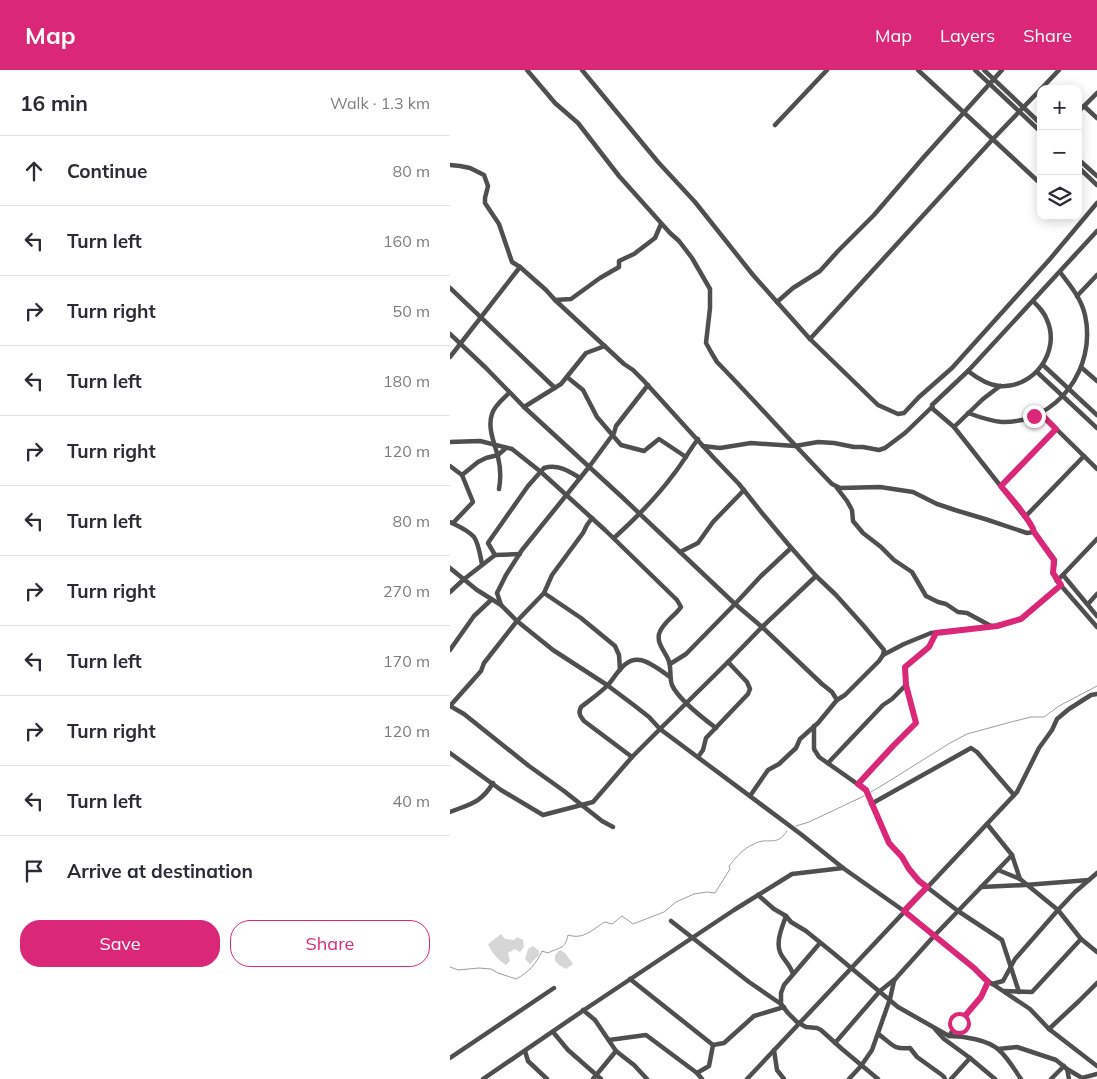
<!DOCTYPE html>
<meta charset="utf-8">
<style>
body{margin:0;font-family:Mulish,sans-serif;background:#f2f2f3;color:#2b2b33}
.controls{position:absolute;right:15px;top:15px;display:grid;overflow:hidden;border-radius:10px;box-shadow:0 2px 12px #0003}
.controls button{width:45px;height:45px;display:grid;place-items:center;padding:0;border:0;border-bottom:1px solid #e1e1e2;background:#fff;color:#2b2b33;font:25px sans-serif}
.stop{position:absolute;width:15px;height:15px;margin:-11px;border:4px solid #db2777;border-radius:50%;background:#fff}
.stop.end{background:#db2777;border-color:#fff;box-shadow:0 1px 5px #0008}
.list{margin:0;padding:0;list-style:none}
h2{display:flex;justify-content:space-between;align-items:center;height:65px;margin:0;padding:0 20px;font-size:21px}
h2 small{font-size:16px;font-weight:400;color:#7c7c81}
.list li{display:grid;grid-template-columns:32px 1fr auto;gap:15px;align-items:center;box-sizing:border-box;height:70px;padding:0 20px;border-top:1px solid #e1e1e2}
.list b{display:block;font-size:19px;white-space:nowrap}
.list em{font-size:16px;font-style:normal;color:#7c7c81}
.actions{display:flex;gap:10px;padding:15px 20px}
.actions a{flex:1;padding:11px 0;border:1px solid #db2777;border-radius:20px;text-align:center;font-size:18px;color:#db2777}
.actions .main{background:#db2777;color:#fff}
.icon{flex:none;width:28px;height:28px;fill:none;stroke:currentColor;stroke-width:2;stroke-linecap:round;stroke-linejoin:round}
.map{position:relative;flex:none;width:647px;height:1009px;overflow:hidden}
header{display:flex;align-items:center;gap:30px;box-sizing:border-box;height:70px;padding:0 25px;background:#db2777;color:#fff}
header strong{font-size:24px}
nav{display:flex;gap:28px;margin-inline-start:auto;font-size:18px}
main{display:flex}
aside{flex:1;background:#fff}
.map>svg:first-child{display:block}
.green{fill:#d6d6d6}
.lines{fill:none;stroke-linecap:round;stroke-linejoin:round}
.stream{stroke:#9d9d9d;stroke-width:1}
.minor{stroke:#4f4f4f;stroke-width:4.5}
.route{stroke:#db2777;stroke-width:6}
</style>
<header>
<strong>Map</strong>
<nav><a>Map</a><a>Layers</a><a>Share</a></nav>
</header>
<main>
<aside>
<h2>16 min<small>Walk · 1.3 km</small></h2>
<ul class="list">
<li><svg class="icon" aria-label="ahead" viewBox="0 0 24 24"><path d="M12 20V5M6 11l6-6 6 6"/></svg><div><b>Continue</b></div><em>80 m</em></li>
<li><svg class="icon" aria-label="left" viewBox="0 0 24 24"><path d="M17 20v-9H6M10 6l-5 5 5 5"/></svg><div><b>Turn left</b></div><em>160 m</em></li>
<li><svg class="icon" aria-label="right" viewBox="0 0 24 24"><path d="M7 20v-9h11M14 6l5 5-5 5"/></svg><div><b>Turn right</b></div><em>50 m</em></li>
<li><svg class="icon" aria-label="left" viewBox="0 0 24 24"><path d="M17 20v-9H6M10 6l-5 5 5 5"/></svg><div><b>Turn left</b></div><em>180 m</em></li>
<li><svg class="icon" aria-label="right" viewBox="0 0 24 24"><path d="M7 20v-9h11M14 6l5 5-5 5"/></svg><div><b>Turn right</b></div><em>120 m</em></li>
<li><svg class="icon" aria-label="left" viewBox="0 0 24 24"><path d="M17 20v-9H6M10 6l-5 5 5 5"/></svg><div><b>Turn left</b></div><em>80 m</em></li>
<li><svg class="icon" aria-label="right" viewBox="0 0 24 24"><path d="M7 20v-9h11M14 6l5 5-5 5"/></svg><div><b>Turn right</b></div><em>270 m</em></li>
<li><svg class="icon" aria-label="left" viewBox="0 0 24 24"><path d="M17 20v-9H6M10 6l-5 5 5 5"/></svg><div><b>Turn left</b></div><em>170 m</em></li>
<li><svg class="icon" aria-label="right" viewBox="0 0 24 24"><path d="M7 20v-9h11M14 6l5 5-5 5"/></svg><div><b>Turn right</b></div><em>120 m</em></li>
<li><svg class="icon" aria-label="left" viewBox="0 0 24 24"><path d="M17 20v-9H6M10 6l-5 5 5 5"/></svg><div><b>Turn left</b></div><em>40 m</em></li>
<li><svg class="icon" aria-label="arrive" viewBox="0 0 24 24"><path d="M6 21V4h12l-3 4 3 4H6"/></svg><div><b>Arrive at destination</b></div></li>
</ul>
<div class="actions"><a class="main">Save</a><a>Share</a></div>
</aside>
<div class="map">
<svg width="647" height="1009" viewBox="0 0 647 1009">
<rect width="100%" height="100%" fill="#fff"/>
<g class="green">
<path d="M51 864 55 869 64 870 67 867 73 870 74 877 70 882 65 879 58 883 60 891 56 895C48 890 42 883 38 874Z"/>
<polygon points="83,876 89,881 89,885 80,894 75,889 78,879"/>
<polygon points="110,880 115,883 123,894 116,899 109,895 105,891 105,885"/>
</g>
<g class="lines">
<g class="stream">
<polyline points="421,722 436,713 500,673 517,664 561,652 581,647 594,647 609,636 647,616"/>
<polyline points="346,756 359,752 414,726"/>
<path d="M0 897 8 900 29 898 41 899 48 903 66 909C78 903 87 893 92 881L98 883C109 877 115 880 118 865 135 870 142 859 155 852L162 854 172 846 183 854 214 842 226 832 244 824 257 822 265 823 280 799 279 796C286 787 294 778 304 774 318 766 326 778 337 761"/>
</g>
<g class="minor">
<path d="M77 0 105 33 128 53 169 106 220 163 229 171 242 188 260 219V238L256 273 261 282 267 292C306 332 343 374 382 414L390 418 430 417 463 422 487 434 505 440 535 449 577 463 584 462 605 490 603 503 607 511 647 557"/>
<polyline points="132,0 208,92 245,132 303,205 360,269 428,335 448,344 454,343 469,327 502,298 600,189 647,133"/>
<polyline points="468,0 591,114"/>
<polyline points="525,0 591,62"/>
<polyline points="534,0 591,54"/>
<polyline points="591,19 609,0"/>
<polyline points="634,36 647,48"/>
<polyline points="628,42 647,23"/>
<polyline points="325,55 377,0"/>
<polyline points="628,89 647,106"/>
<polyline points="0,95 10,96 20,98 34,105 38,116 35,128 35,133 49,154 62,192 70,197 96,220 105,230 174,294 183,300 193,310 263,387 289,414 312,443 338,474 366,506 386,525 413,555 434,580 433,585 429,591 395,625 387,630 368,653 350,669 346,678 329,694 318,700 300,726"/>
<polyline points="628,97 647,115"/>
<polyline points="0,218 105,318"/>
<polyline points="627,226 647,205"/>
<polyline points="105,230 121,229 150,208 169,197 169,191 184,184 205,168 211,154"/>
<polyline points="327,232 343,218 370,201 388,181 424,145 473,88 552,0"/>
<polyline points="0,264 36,298 74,337 172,427 285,534 311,506 341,478"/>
<polyline points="360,269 543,69 591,19"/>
<polyline points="0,287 70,197"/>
<polyline points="593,295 647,345"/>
<polyline points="632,298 647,311"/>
<path d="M518 301C527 308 538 315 549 316 584 319 611 281 597 250 594 242 589 237 583 231"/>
<polyline points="587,302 647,358"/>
<polyline points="117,307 133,320 147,347 171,375 194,381 209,369 236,387"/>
<polyline points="74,337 111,314 136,283 155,276"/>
<path d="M518 343C529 347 540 351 552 352 607 353 647 298 635 245 631 228 620 215 610 202"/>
<polyline points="590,343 647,399"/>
<polyline points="504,357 533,329 550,316"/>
<path d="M0 372 30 371 62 379 91 402 155 460 227 530 231 537C225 546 212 553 209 564 207 574 214 580 218 589 222 597 219 607 222 615 228 629 254 649 266 658"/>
<polyline points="253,376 270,378 301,373 345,376 368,372 384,373 404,377 413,377 429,380 435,378 455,363 482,337"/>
<polyline points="0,396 12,405 28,392 36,388 48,385 56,378"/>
<polyline points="551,416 606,359"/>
<polyline points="387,418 397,431 402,440 403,451 413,463 431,477 444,490 462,502 476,526 488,532 496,534 508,542 517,543 541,556"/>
<path d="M49 419C51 408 51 399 48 387 45 374 37 358 42 344 44 336 53 329 59 323"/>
<polyline points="575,447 634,386"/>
<path d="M0 452C8 456 18 460 24 467 29 474 30 486 32 494"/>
<polyline points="3,453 23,432 12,405"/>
<polyline points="584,462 583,458 575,447 504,357 483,339 482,335 518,301 647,161"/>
<path d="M164 468C185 449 206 428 223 405 232 394 239 381 248 369"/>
<polyline points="230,482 248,473 263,452 294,420"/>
<path d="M45 485 38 473 40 470 78 416 94 398C108 394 119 401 130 408"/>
<polyline points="0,498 27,520 51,535 67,551 103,580 157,615 185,636 199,647 210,659 352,765 393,798 454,841 524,898 538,911 580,939 599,959 647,996"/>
<polyline points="613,505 647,546"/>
<polyline points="607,511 647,469"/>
<polyline points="0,522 13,510 45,485 70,484"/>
<polyline points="94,523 131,548 165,576 169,585 170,600"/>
<polyline points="638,534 647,524"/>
<polyline points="51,535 47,523 56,505 72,480 139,397 164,363 166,356 198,315"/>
<polyline points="0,580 24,546 41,530"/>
<polyline points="433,585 454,574 481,563 547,556 571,549 611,515"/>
<polyline points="220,594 236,584 285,534 312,557 372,614 382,622 387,630"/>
<polyline points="0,636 31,601 34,593 67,551 94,523 102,505 133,463 137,455 142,448"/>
<polyline points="0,636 14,644 79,696 114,721 152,751 163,757"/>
<polyline points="364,656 364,679 369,687 416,720 439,773 452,787 459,799 469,811 508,841 552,870 569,922"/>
<polyline points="0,683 51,720 93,745 143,732 182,687 210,659 278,592 312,557 366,506"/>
<path d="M182 687 134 651C130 646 128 643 131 637 140 630 150 623 158 615 166 606 175 587 190 590 199 591 213 602 220 607"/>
<polyline points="248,687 253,680 256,668 298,624 300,619 297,612 278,592"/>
<polyline points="378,693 433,635 442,629 456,615 455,597 479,577 486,563"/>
<polyline points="408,714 443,676 466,653 456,615"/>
<polyline points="421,734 521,678 527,682 564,725"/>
<path d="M0 742C20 734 31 733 43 713"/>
<polyline points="537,754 562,785 570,809"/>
<polyline points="548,800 570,809 608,840 631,869 647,882"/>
<polyline points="531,817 575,815 639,810"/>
<path d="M308 825 324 839 336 846 341 852 356 861 382 882 448 937 499 966C514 966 538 970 549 980 558 988 564 999 571 1009"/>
<path d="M336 846C332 858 324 874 332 886 336 892 341 897 343 904"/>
<polyline points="221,851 299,912 331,934 338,943 347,952 356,957 367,958 371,960 392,979 428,1009"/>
<polyline points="180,909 263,975"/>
<polyline points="542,914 553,911 565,889 608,840 625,822 647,803"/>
<polyline points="554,921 582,922 631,869"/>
<polyline points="331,934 331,923 334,915 370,873"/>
<polyline points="133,940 145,950 166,981 184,995 197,1009"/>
<polyline points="485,959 494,969 520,988 545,1009"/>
<polyline points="599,959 629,931 647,913"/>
<polyline points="103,962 118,980 151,1009"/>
<path d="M428 964C442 973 442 980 460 978L467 987 492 1005 494 1007 495 1009"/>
<polyline points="499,966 505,957 531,927 538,911"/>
<polyline points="159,970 196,965 247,1003 252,1009"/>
<polyline points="385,973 430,921 445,909"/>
<polyline points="548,979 567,977 606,990 617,999 619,1009"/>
<polyline points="324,980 327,1000 334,1009"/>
<polyline points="75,981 78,991 97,1009"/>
<polyline points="0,988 104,918"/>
<polyline points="617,999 632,1008 647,1004"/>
<polyline points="247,1003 259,996 263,975 274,973 304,946 334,937"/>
<polyline points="33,1009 137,938 284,840 342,804 393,798"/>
<polyline points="143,1009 166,981"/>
<polyline points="297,1009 567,722 589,678 602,660 607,649 619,639 641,625 647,624"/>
<polyline points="399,1009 411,996 422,980 440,929 444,911 447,907 484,866 562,785"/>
<polyline points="501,1009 520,988"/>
<polyline points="601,1009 614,996"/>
</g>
</g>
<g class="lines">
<path class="route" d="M509 953 531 927 538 912 524 898 454 841 477 817 469 811 459 799 452 787 439 773 416 720 408 714 443 676 466 653 456 615 455 597 479 577 486 563 547 556 571 549 611 515 603 503 604 490 584 462C582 451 559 426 551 416L606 359 590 343 584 346"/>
</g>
</svg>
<div class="controls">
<button>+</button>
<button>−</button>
<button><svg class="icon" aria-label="layers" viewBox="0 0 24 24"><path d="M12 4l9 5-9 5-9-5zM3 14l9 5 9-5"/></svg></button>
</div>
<div class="stop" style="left:509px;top:953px"></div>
<div class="stop end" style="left:584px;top:346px"></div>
</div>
</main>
